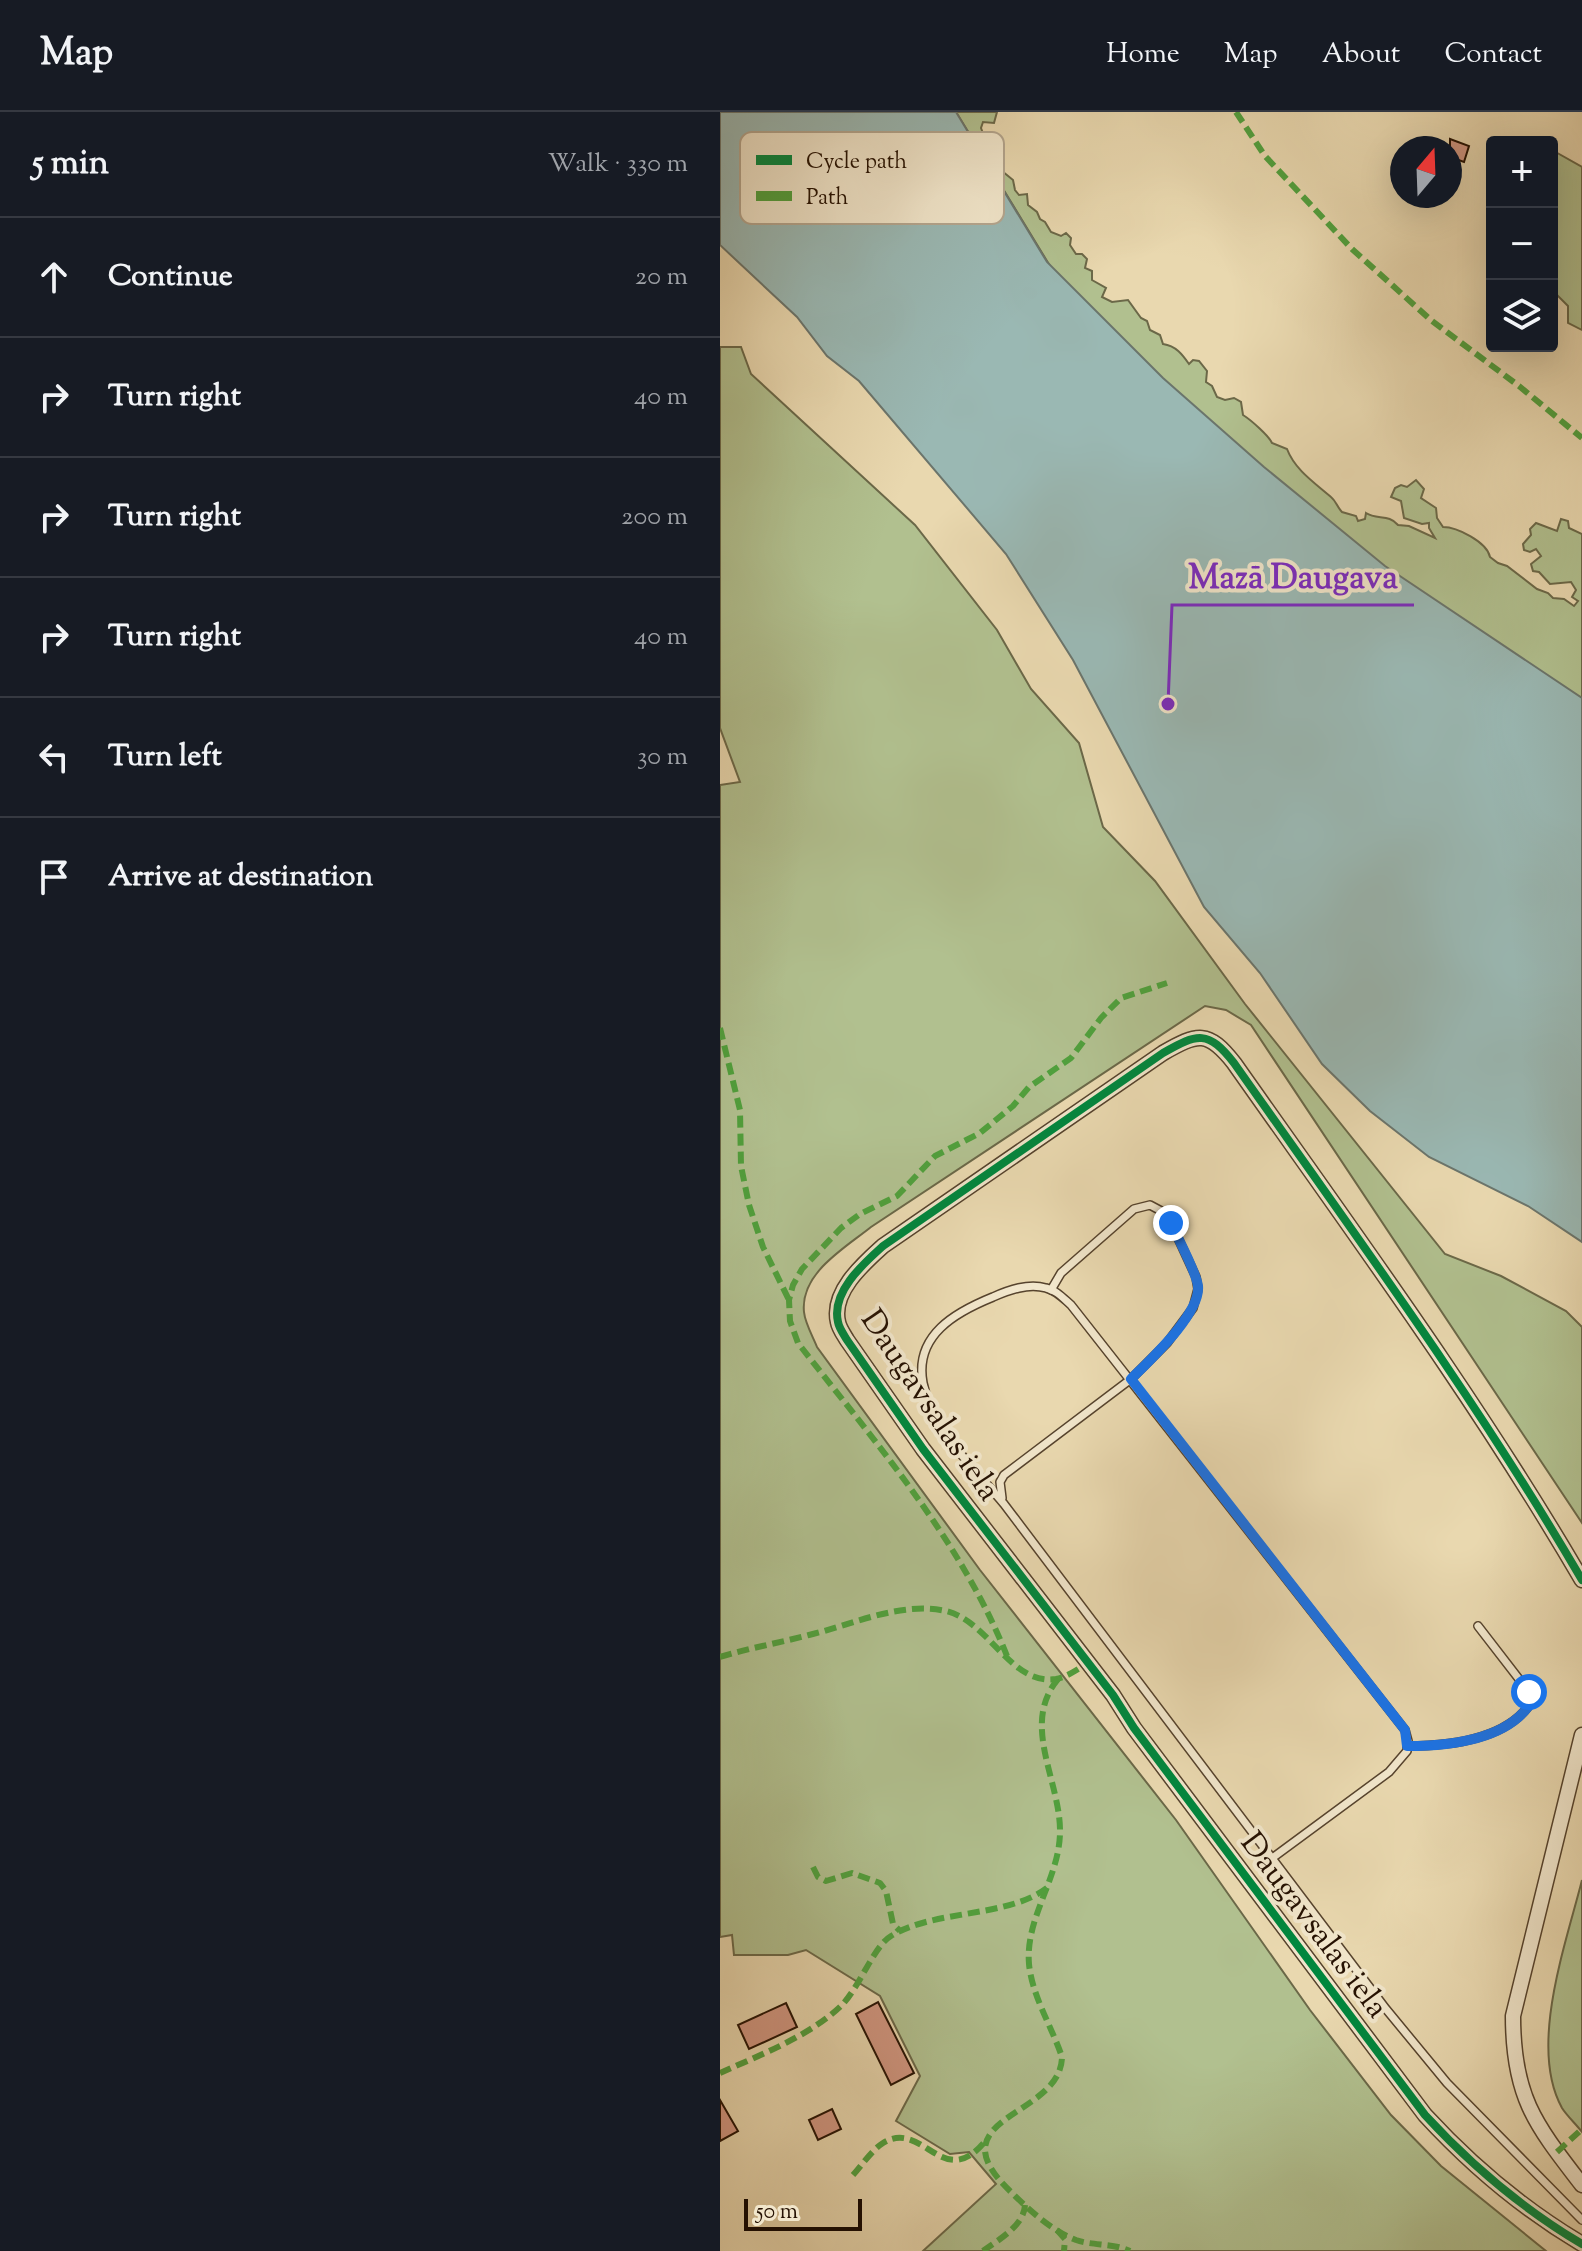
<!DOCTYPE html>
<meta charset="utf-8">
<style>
body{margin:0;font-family:"Sorts Mill Goudy",serif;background:#242831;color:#f1f3f6}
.controls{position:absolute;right:24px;top:24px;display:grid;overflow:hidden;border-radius:8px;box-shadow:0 8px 32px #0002}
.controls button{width:72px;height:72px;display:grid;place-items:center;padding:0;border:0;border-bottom:2px solid #363941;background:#171b24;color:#f1f3f6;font:40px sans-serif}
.compass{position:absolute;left:670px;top:24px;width:72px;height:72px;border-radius:50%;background:#171b24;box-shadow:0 8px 32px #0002;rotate:19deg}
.scale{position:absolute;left:24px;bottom:20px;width:118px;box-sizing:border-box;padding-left:8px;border:4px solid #251102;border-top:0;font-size:22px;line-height:28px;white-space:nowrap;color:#251102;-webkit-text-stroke:6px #f1e6cb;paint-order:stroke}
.stop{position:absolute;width:24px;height:24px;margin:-18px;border:6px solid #1a73e8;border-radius:50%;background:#fff}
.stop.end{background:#1a73e8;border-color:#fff;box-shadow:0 2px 8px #0008}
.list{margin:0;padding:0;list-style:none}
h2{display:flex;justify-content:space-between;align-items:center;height:104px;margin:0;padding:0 32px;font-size:34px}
h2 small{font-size:26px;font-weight:400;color:#9ea1a6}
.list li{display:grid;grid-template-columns:52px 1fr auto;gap:24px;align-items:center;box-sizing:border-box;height:120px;padding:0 32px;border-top:2px solid #363941}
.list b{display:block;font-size:30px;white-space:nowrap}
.list em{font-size:26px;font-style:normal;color:#9ea1a6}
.icon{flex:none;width:44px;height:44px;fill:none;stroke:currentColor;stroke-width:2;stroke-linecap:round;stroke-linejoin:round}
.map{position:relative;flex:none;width:862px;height:2139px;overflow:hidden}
header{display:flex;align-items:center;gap:48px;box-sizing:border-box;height:112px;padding:0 40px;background:#171b24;border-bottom:2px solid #363941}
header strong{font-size:38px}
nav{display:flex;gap:44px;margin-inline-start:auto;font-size:28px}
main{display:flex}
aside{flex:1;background:#171b24}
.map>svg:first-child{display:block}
.green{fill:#b1c08f;stroke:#6b6848;stroke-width:2}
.water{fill:#9ab8b3;stroke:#6b756c;stroke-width:2}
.building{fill:#d29782;stroke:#251102;stroke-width:2}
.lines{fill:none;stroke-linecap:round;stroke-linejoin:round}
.service-casing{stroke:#56432d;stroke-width:10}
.minor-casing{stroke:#56432d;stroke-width:17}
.service{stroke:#f1e6cb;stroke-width:7}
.minor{stroke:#f1e6cb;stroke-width:14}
.quiet{stroke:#50a03d;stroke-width:6;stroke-dasharray:12 6;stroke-linecap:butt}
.cycleway-casing{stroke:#f1e6cb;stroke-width:13}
.cycleway{stroke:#00873e;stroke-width:8}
.route{stroke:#1a73e8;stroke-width:10}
.labels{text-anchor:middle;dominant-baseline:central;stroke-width:8;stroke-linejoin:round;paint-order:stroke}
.street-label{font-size:32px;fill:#251102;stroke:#f1e6cb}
.key{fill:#f1e6cb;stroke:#b4a68f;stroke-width:2}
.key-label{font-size:22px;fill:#251102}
.leader{fill:none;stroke:#7b2cbf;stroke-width:3}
.callout-dot{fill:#7b2cbf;stroke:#f1e6cb;stroke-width:3}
.callout-label{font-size:34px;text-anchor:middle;font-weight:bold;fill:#7b2cbf;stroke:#f1e6cb;stroke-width:8;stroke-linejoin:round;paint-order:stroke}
</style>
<header>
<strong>Map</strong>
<nav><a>Home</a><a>Map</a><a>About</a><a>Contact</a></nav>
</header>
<main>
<aside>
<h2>5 min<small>Walk · 330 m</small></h2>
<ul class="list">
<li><svg class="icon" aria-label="ahead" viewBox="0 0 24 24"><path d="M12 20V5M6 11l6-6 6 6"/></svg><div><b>Continue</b></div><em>20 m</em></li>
<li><svg class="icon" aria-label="right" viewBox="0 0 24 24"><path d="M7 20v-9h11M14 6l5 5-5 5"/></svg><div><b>Turn right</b></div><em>40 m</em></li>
<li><svg class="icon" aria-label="right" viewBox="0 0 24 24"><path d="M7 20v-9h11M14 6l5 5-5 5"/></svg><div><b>Turn right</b></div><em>200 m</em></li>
<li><svg class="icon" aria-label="right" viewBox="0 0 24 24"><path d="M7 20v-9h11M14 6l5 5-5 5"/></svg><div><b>Turn right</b></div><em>40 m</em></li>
<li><svg class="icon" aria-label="left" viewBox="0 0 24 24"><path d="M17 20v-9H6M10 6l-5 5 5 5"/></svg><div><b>Turn left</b></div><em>30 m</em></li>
<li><svg class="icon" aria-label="arrive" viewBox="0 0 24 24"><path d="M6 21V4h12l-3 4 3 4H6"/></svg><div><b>Arrive at destination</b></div></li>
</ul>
</aside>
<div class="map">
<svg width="862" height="2139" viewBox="0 0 862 2139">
<rect width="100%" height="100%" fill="#e9d8af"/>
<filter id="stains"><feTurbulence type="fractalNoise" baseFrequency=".0025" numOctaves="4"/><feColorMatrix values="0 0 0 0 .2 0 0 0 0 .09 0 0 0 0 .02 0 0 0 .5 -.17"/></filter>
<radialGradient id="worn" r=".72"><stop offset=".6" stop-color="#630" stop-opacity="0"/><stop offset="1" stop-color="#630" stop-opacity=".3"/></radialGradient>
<g class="green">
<path d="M236 0H277L274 11 263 10 261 16 264 24 271 26C273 39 280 46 282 59L293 68 295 78 299 83 307 82 308 93 317 100 320 107 325 110 331 120 341 124 346 121 351 126 350 133 356 142H362L367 147 365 156 372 159V168L386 176 382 185 392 190 408 188 421 206 427 209 430 218 440 223 443 232C456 234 462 242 469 252L473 248 479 249 487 259 486 270 492 274 497 285 505 288 514 286 521 290 523 303C531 308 549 324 552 331L567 337C575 358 595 371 611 385 616 389 617 395 622 400L636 404 638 409 645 407 646 401C657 408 669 402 678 413L689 414 715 426 709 416V411L702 412 684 406 681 389 671 385 675 376 681 373 687 375 696 368 704 377 701 386 716 396 717 406 723 415C737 415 767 430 770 445L778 451 787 454 817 477 828 481 833 486 844 487 854 494 858 489 852 485 856 478 851 470 830 472 819 460 813 459 811 452 821 444 816 437 810 440 804 438 803 432 811 423 810 417 816 411 837 419 841 407 848 409 849 416 862 422V756L582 549 327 149Z"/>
<polygon points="832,38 862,55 862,218 848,211 848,194 836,182 832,172 832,110 836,91 832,87"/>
<path d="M0 235H21L31 262 195 413 277 518 311 577 359 631 383 715 435 769 525 892 725 1142 781 1164 846 1199 862 1215V1411L531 913 506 898 485 894 151 1115C125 1136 80 1161 84 1200 85 1211 93 1225 97 1235L260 1458 456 1708 590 1898 671 2003 721 2054 826 2139H203L276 2072 249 2040 230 2042 176 2009 200 1964 160 1884 86 1838 68 1843H14L12 1823 0 1825V673L20 670 0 616Z"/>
<path d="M862 1768V2020C856 2012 847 2004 842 1996 808 1935 846 1832 862 1768Z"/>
</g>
<polygon class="water" points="0,0 236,0 327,150 443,266 544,355 665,454 862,586 862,1130 808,1094 709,1045 650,999 602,952 540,861 484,795 353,548 286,442 139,269 107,244 77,205 0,133"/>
<g class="building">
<polygon points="730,27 749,34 744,50 730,45"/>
<polygon points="158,1890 194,1961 171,1973 136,1902"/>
<polygon points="66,1891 77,1915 29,1937 18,1913"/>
<polygon points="0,1988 18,2019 0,2029"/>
<polygon points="112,1997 121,2017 98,2028 89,2008"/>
</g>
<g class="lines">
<g class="service-casing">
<g id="service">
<polyline points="282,1386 280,1370 284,1363 411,1267 447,1231 473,1196 478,1177 476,1165 451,1111 445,1101 430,1093 414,1097 341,1161 331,1178"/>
<path d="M687 1634C727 1634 782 1628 808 1595L809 1580 758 1514"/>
<path d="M551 1747 669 1660 687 1639 688 1629 685 1618 351 1193C343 1186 336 1178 326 1176 308 1171 289 1178 273 1185 236 1200 194 1223 203 1271 212 1318 255 1357 284 1392L666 1897 727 1971 862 2108"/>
</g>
</g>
<g class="minor-casing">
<g id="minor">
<path d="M862 1468C757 1288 633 1120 514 951 488 918 478 921 443 941L163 1134C143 1152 111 1180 118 1210 119 1216 124 1223 127 1228L203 1337 393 1583 414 1616 705 2003C751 2053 803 2097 862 2132"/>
<path d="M862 1623 793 1904C793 1985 815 2012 862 2073"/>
</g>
</g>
<use href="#service" class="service"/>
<use href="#minor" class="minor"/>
<g class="quiet">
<polyline points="516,0 545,44 632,137 712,209 799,274 862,326"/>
<polyline points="0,916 20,998 21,1054 29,1093 43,1135 69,1188"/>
<path d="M287 1544C241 1428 154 1329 78 1231L70 1209 69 1188 73 1173 82 1157 121 1116 140 1102 177 1084 215 1044 260 1021 293 994 309 975 351 946 381 906 401 886 447 871"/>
<path d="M0 1545C29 1536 59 1531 89 1523 131 1513 181 1489 226 1499 269 1509 291 1574 336 1567 347 1565 358 1557 368 1551"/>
<path d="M338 1567C300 1613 341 1669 340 1721 339 1767 305 1806 309 1852 312 1884 332 1915 342 1945 341 2006 211 2004 291 2080 309 2098 332 2119 356 2128 374 2134 393 2131 410 2139"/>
<polyline points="93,1755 98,1765 106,1769 132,1761 160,1771 166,1779 173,1812 180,1819"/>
<path d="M0 1961C40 1943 90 1924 122 1893 140 1874 154 1834 171 1824 215 1797 287 1806 327 1776"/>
<polyline points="837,2040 862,2017"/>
<path d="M133 2063C142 2053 152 2038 163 2031 204 2006 223 2083 267 2027"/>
<polyline points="337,2118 345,2127 344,2139"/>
<path d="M263 2139C278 2128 304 2114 305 2093"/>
</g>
<g class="cycleway-casing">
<path id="cycleway" d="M862 1468C757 1288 633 1120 514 951 488 918 478 921 443 941L163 1134C143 1152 111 1180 118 1210 119 1216 124 1223 127 1228L203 1337 393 1583 414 1616 705 2003C751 2053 803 2097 862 2132"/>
</g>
<use href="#cycleway" class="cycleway"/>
</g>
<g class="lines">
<path class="route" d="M451 1111C458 1127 476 1159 478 1174 481 1201 430 1248 411 1267L685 1618 687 1634C727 1634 782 1629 808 1595L809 1580"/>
</g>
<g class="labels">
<g class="street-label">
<text transform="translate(209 1294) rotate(56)">Daugavsalas iela</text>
<text transform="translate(593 1814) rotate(53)">Daugavsalas iela</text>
</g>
</g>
<rect x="20" y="20" width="264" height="92" rx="12" class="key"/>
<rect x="36" y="43" width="36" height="10" fill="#00873e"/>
<rect x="36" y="79" width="36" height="10" fill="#50a03d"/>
<g class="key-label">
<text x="86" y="56">Cycle path</text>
<text x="86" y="92">Path</text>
</g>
<path class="leader" d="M448 592L452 493H694"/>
<circle class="callout-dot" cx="448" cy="592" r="8"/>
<g class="callout-label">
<text x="573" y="476">Mazā Daugava</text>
</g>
<rect width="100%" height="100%" filter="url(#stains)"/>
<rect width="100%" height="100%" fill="url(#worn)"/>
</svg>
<div class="controls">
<button>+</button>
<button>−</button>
<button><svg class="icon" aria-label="layers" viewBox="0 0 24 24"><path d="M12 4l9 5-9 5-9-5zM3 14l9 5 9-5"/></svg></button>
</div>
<svg class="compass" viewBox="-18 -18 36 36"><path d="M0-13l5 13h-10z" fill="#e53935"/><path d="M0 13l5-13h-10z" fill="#9ea1a6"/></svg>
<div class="scale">50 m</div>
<div class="stop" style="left:809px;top:1580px"></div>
<div class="stop end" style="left:451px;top:1111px"></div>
</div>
</main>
